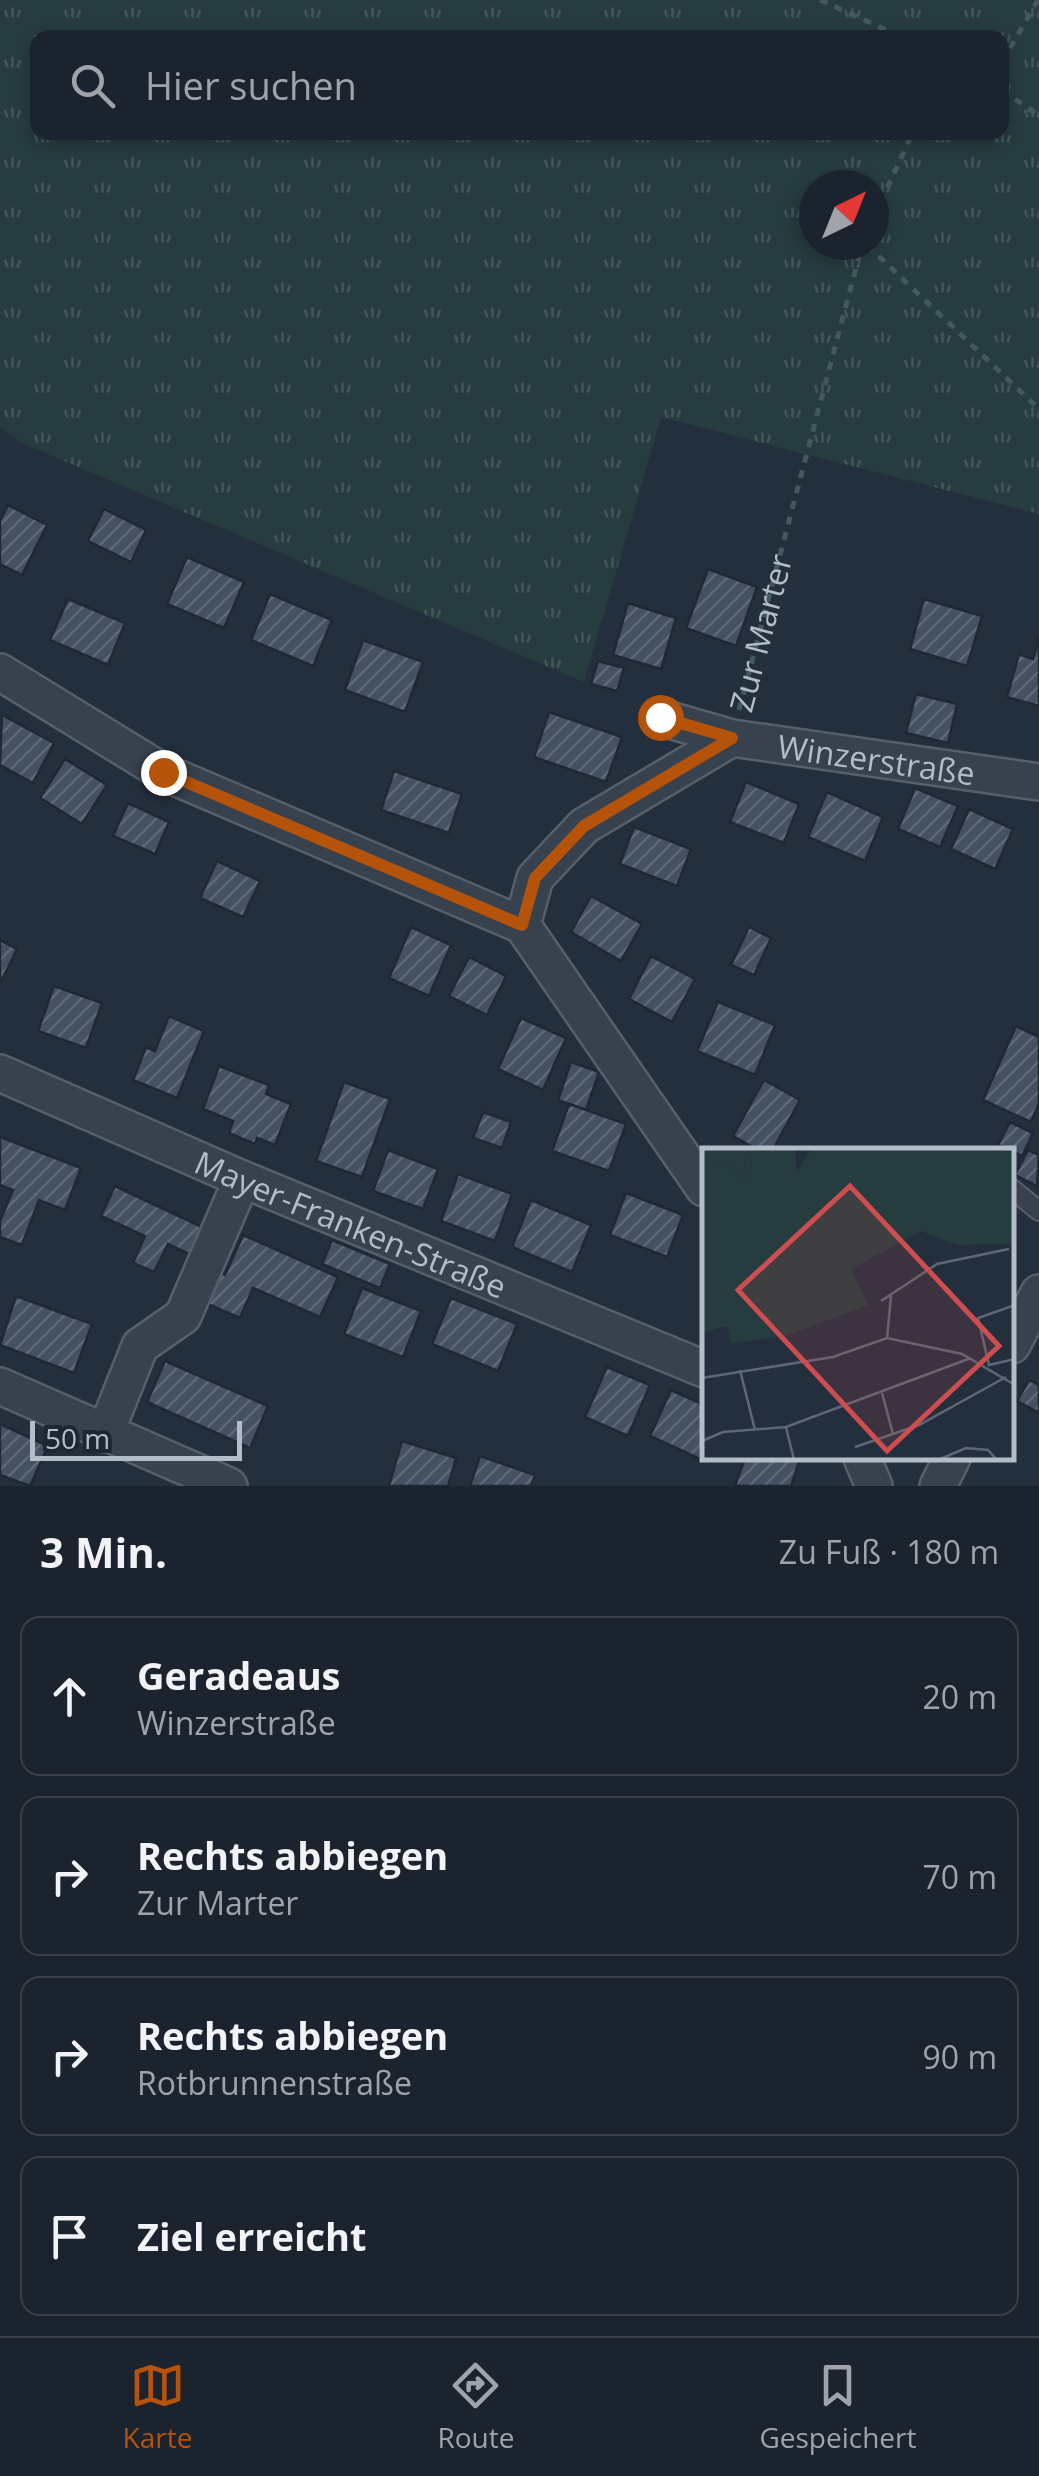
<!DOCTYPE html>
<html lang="de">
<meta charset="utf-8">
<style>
body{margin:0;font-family:"Open Sans",sans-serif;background:#242b36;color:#f1f3f6}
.compass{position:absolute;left:799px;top:170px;width:90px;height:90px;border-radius:50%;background:#1b232e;box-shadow:0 5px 15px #0003;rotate:43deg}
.scale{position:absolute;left:30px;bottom:25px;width:212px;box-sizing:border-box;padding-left:10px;border:5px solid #b4bcc9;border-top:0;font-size:28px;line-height:35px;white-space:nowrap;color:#b4bcc9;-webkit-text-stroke:8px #1d2633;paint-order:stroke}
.stop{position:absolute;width:30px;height:30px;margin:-22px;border:8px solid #b45309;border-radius:50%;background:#fff}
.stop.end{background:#b45309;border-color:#fff;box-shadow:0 2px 10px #0008}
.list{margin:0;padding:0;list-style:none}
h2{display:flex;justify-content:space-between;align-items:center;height:130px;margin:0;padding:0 40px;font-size:42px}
h2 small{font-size:32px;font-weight:400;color:#a0a4aa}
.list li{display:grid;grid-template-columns:65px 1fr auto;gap:30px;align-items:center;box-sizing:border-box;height:160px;margin:0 20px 20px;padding:0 20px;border:2px solid #39404a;border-radius:20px}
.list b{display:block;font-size:38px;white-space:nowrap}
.list p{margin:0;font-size:32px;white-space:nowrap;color:#a0a4aa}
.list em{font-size:32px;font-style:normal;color:#a0a4aa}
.icon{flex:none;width:55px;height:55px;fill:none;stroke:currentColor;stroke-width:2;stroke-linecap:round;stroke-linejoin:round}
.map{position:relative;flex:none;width:1039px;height:1486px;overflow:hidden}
.search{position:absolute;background:#1b232e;box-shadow:0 5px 15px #0003;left:30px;right:30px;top:30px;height:110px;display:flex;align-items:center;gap:25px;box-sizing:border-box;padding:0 35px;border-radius:20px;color:#a0a4aa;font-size:38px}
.sheet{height:850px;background:#1b232e}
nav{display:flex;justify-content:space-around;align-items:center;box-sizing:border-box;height:140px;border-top:2px solid #39404a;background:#1b232e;font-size:28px;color:#a0a4aa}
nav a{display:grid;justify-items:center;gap:5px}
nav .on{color:#b45309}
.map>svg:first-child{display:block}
.grass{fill:url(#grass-tufts);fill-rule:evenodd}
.building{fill:url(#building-hatch);stroke:#1f2835;stroke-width:2.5}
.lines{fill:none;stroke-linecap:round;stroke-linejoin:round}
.service-casing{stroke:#565f6c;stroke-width:22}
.minor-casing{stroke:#565f6c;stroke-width:40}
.path{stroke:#44595c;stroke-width:5;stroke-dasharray:8 8;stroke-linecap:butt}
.service{stroke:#38414e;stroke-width:18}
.minor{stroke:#38414e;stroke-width:35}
.route{stroke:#b45309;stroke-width:12}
.labels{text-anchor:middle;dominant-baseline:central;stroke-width:9;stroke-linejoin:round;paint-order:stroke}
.street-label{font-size:32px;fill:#b4bcc9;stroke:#1d2633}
.inset-road{fill:none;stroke:#5e6776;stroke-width:2.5}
.view{fill:#ce4d50;fill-opacity:0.15;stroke:#ce4d50;stroke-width:5}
.inset-edge{fill:none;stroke:#b4bcc9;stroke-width:5}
</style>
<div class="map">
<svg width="1039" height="1486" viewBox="0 0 1039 1486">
<defs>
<pattern id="grass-tufts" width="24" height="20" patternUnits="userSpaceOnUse" patternTransform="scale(2.5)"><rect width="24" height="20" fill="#263c3f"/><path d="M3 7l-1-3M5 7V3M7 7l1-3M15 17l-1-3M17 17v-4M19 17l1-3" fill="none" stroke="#435659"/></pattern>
<pattern id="building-hatch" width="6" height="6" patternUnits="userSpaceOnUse" patternTransform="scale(2.5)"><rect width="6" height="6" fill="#455162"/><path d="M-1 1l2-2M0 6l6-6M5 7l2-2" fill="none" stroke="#5d6877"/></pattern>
</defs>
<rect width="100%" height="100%" fill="#242f3e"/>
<path class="grass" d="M0 0H1039V514L661 417 584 682 22 443 0 427ZM38 38H1002V132H38ZM814 185H874V245H814Z"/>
<g class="building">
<polygon points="8,505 47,525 22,575 0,564 0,521"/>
<polygon points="104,509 146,530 131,562 88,541"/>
<polygon points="187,557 244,582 224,628 167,604"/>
<polygon points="708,569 757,587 736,646 686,628"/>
<polygon points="270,594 332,620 313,666 251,640"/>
<polygon points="68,599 125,623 108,665 50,640"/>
<polygon points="924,599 982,616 967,666 910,649"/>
<polygon points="628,603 676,618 661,669 613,655"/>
<polygon points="1039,638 1039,706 1007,697 1019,654 1033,659"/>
<polygon points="363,640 423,662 405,712 345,690"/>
<polygon points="598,661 624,668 617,691 591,684"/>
<polygon points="916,694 957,704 948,743 906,733"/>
<polygon points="549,712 622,737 606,782 534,757"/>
<polygon points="2,715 54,743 33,783 0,765"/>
<polygon points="65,759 107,785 82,824 40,798"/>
<polygon points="394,771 462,794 449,833 381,810"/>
<polygon points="746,782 799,804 784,843 730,822"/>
<polygon points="915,788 958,806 940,847 898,829"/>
<polygon points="827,792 883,817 865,861 808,837"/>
<polygon points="128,803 169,822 155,854 113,836"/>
<polygon points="969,809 1013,829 995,869 951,849"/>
<polygon points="634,827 691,849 677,886 620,864"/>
<polygon points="217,861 260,881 243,917 200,898"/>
<polygon points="591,896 642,924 621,961 571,932"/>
<polygon points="411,927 451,945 429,996 389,978"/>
<polygon points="749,927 771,938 754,975 731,965"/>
<polygon points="0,940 17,949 0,984"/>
<polygon points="651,956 695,979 672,1022 629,999"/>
<polygon points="469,957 506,976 487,1015 449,996"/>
<polygon points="54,986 102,1003 86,1048 38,1031"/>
<polygon points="718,1002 775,1025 755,1075 697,1051"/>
<polygon points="169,1016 204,1031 177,1098 133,1080 146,1047 155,1051"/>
<polygon points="521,1018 566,1038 543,1090 498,1069"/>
<polygon points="1016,1026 1039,1037 1039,1103 1031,1122 983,1100"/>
<polygon points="571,1062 599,1072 586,1110 558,1100"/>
<polygon points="219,1066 269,1085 266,1094 291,1104 275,1145 257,1138 255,1144 229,1133 233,1121 203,1109"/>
<polygon points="764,1080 800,1100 772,1151 760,1151 733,1136"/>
<polygon points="344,1082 390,1099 362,1177 316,1161"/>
<polygon points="569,1104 626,1124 609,1171 552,1151"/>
<polygon points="483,1112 511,1122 502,1148 473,1138"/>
<polygon points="1010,1122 1033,1133 1022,1156 998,1145"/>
<polygon points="0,1137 81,1168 65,1210 39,1200 22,1245 0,1237 0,1221 13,1190 0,1185"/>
<polygon points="388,1150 438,1169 423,1209 373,1191"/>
<polygon points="1028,1150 1039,1155 1037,1186 1015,1175"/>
<polygon points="458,1174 512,1194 495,1241 441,1221"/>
<polygon points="115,1186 202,1227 189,1254 168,1244 154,1272 133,1263 145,1236 101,1216"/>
<polygon points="626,1193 683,1215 667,1257 610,1235"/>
<polygon points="531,1200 591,1225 572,1272 512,1247"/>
<polygon points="243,1235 338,1277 320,1317 253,1288 240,1318 203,1302 217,1271 225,1275"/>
<polygon points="332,1240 390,1264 380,1288 322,1264"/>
<polygon points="362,1288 421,1311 403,1357 344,1334"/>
<polygon points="16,1296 92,1324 74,1373 0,1345"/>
<polygon points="451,1298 517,1324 498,1371 432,1344"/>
<polygon points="165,1361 268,1406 250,1448 147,1402"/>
<polygon points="607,1367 650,1385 628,1436 585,1417"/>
<polygon points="1029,1380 1039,1385 1039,1413 1017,1401"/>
<polygon points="671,1390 704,1405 700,1459 650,1436"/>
<polygon points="0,1424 48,1446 30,1486 0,1475"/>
<polygon points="402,1441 456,1458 448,1486 389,1486"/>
<polygon points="480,1456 535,1475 531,1486 470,1486"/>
<polygon points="745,1458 800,1458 791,1486 735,1486"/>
</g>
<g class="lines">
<g class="service-casing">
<polyline id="service" points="1012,1189 1039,1211"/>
</g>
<g class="minor-casing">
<g id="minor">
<polyline points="0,672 163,772 522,925 704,1188"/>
<path id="s2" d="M659 717 732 738 1039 782"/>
<polyline points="522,925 535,878 584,826 732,738"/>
<path id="s3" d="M0 1073 242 1179 704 1369"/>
<polyline points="1012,1345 1039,1293"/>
<polyline points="0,1386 229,1486"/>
<polyline points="105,1434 140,1346 183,1316 242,1179"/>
<polyline points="862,1458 874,1486"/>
<polyline points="938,1486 952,1458"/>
</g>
</g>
<g class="path">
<polyline points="820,0 904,38"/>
<polyline points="1002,62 1038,0"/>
<polyline points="1002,90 1039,116"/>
<polyline points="874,217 913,132"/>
<polyline points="867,245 1039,409"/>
<path id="s1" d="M739 710 862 245"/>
</g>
<use href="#service" class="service"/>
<use href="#minor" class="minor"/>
</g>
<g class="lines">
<polyline class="route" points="163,772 522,925 535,878 584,826 732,738 660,717"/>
</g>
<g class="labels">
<g class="street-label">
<text stroke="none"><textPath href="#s1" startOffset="80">Zur Marter</textPath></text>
<text stroke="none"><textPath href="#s2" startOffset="222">Winzerstraße</textPath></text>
<text stroke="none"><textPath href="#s3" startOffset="382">Mayer-Franken-Straße</textPath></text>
</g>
</g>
<g transform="translate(702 1148)">
<rect width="312" height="312" fill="#242f3e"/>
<path d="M65 0H93L95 25 110 0H312V96L255 97 219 83 149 121 167 157 83 188 29 195 25 178 0 185V18L26 15 43 31 42 6Z" fill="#263c3f"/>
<path d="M0 0H65L42 6 43 33 26 15 0 18Z" fill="#263c3f"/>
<path class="inset-road" d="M179 153 235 116 307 101M313 157 276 170 287 217 313 211M185 190 189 148M38 222 53 282M0 230 131 209 185 190 260 206 313 237M180 245 191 286M84 279 92 312M0 293 21 284 84 279 269 210M153 299 217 277 304 229M236 312 264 300 286 302 295 312"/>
<path class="view" d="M148 38 297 198 185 303 36 142Z"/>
<rect width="312" height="312" class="inset-edge"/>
</g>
</svg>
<svg class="compass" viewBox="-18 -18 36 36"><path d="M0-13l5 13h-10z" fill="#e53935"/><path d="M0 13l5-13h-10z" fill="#a0a4aa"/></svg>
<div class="scale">50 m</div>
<div class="stop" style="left:660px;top:717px"></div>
<div class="stop end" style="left:163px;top:772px"></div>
<div class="search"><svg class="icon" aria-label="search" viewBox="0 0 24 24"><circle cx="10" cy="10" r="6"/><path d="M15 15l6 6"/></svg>Hier suchen</div>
</div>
<section class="sheet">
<h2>3 Min.<small>Zu Fuß · 180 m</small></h2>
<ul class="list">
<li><svg class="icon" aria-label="ahead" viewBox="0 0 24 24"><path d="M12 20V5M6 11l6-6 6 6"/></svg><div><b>Geradeaus</b><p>Winzerstraße</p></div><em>20 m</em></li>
<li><svg class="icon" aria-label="right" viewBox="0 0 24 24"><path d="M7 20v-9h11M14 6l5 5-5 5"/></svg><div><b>Rechts abbiegen</b><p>Zur Marter</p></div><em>70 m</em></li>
<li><svg class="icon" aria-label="right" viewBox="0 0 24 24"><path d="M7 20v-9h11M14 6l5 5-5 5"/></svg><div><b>Rechts abbiegen</b><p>Rotbrunnenstraße</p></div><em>90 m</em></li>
<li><svg class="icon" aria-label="arrive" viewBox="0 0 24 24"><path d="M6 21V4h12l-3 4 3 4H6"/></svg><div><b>Ziel erreicht</b></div></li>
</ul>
</section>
<nav>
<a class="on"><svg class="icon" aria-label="map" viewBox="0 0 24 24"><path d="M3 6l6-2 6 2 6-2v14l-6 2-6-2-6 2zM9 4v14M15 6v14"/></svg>Karte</a>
<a><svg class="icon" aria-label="directions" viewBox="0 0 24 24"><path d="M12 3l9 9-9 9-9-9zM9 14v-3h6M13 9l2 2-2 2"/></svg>Route</a>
<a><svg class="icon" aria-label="saved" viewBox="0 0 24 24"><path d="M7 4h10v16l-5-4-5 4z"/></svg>Gespeichert</a>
</nav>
